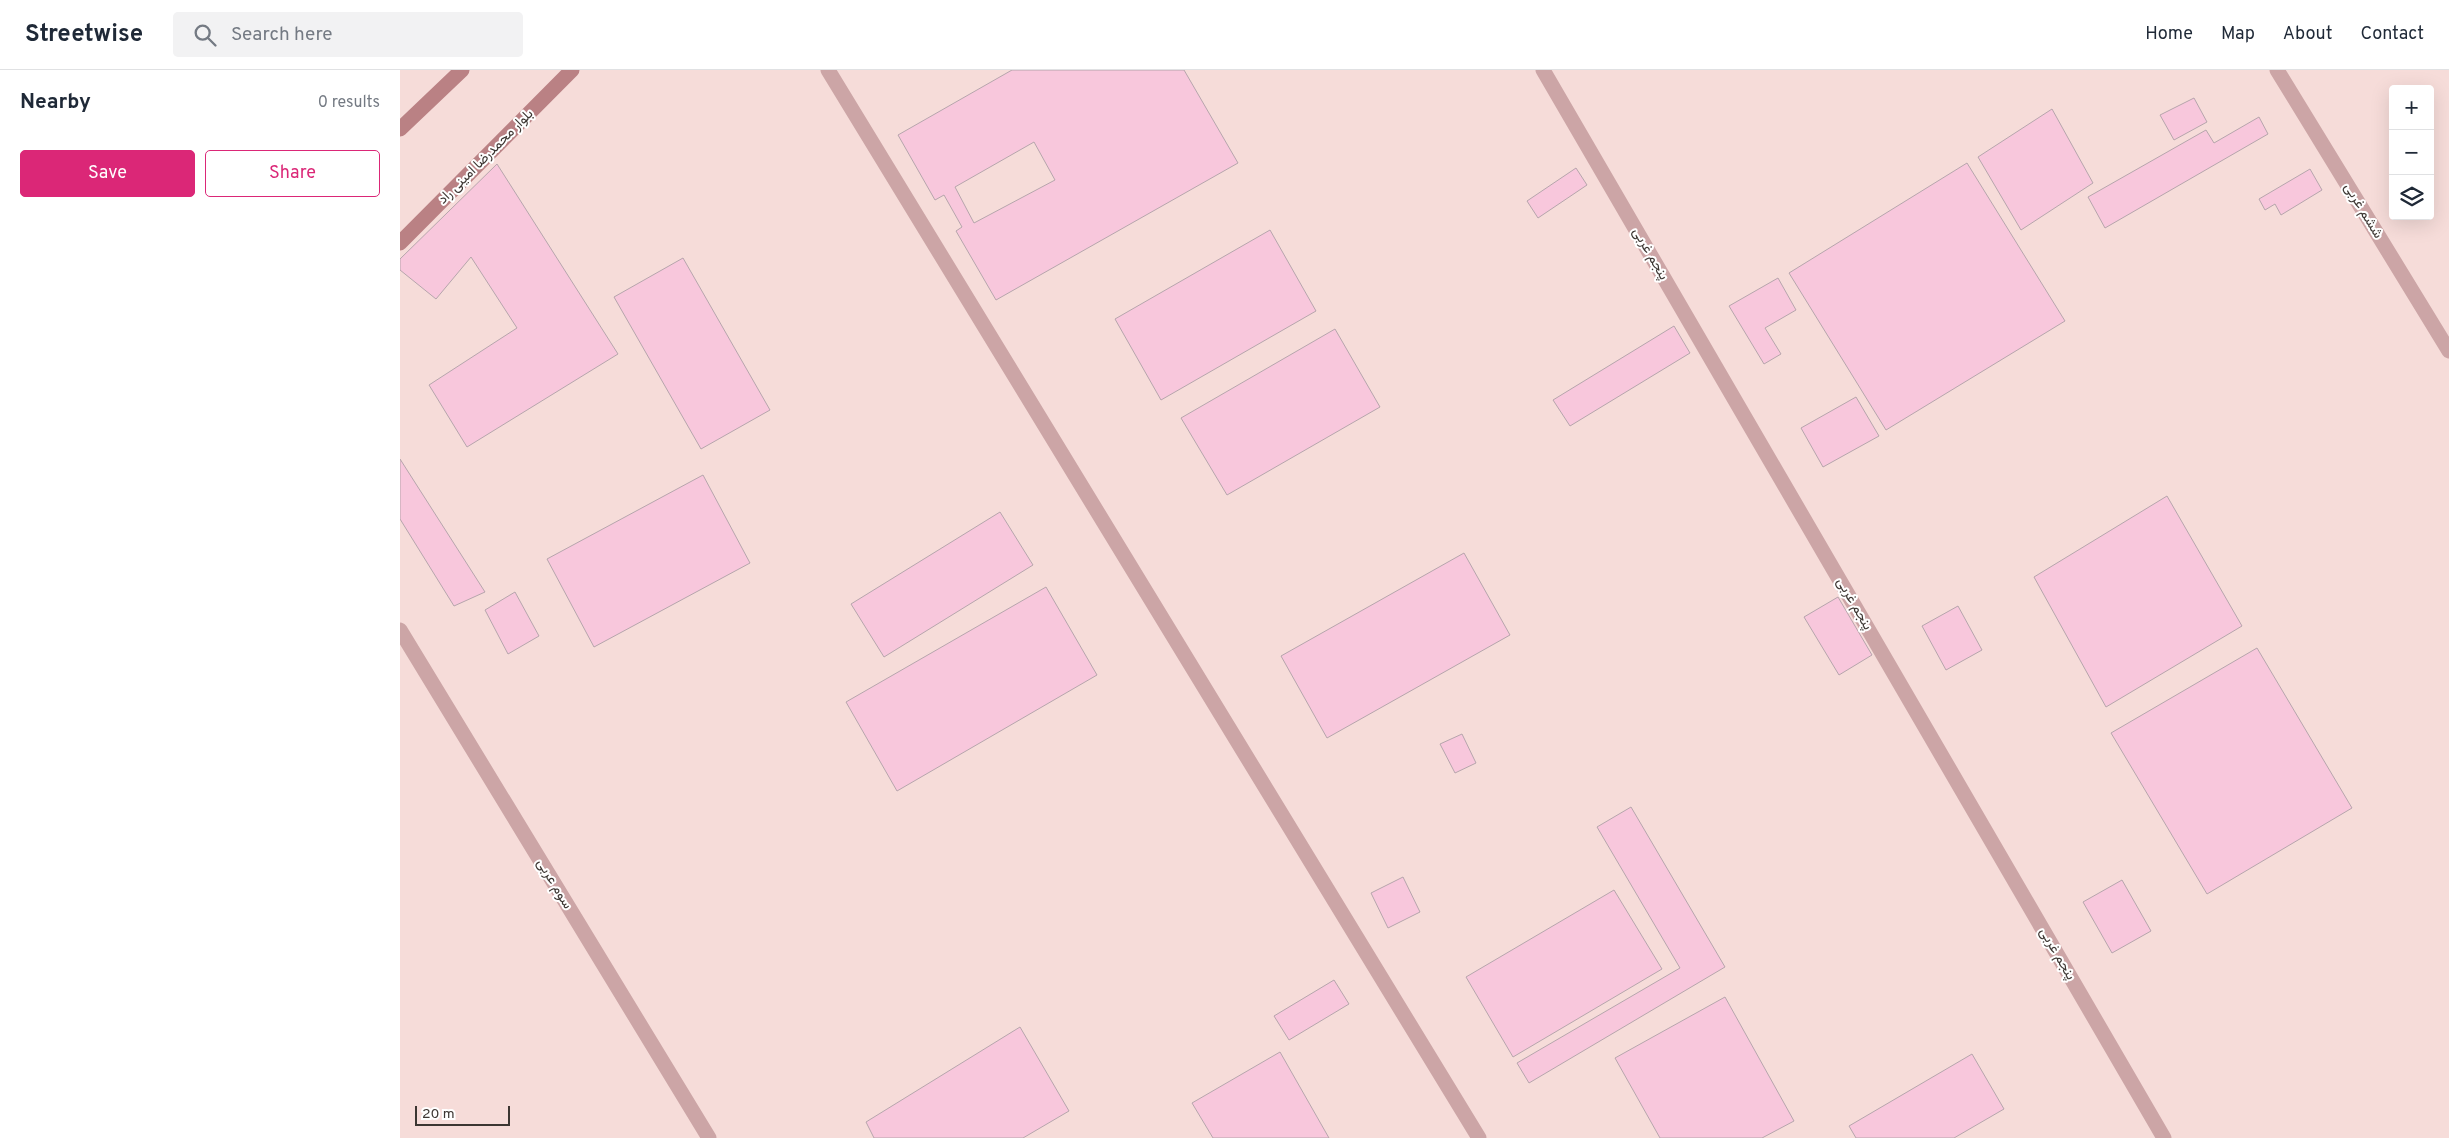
<!DOCTYPE html>
<meta charset="utf-8">
<style>
body{margin:0;font-family:Overpass,Vazirmatn,sans-serif;background:#f2f2f3;color:#1f2937}
.controls{position:absolute;right:15px;top:15px;display:grid;overflow:hidden;border-radius:5px;box-shadow:0 5px 20px #0002}
.controls button{width:45px;height:45px;display:grid;place-items:center;padding:0;border:0;border-bottom:1px solid #e0e1e3;background:#fff;color:#1f2937;font:25px sans-serif}
.scale{position:absolute;left:15px;bottom:12px;width:95px;box-sizing:border-box;padding-left:5px;border:2px solid #3c3632;border-top:0;font-size:14px;line-height:18px;white-space:nowrap;color:#3c3632;-webkit-text-stroke:4px #fff;paint-order:stroke}
.list{margin:0;padding:0;list-style:none}
h2{display:flex;justify-content:space-between;align-items:center;height:65px;margin:0;padding:0 20px;font-size:21px}
h2 small{font-size:16px;font-weight:400;color:#747a83}
.actions{display:flex;gap:10px;padding:15px 20px}
.actions a{flex:1;padding:11px 0;border:1px solid #db2777;border-radius:5px;text-align:center;font-size:18px;color:#db2777}
.actions .main{background:#db2777;color:#fff}
.icon{flex:none;width:28px;height:28px;fill:none;stroke:currentColor;stroke-width:2;stroke-linecap:round;stroke-linejoin:round}
.map{position:relative;flex:none;width:2049px;height:1068px;overflow:hidden}
header{display:flex;align-items:center;gap:30px;box-sizing:border-box;height:70px;padding:0 25px;background:#fff;border-bottom:1px solid #e0e1e3}
header strong{font-size:24px}
nav{display:flex;gap:28px;margin-inline-start:auto;font-size:18px}
.search{width:350px;height:45px;background:#f2f2f3;display:flex;align-items:center;gap:12px;box-sizing:border-box;padding:0 18px;border-radius:5px;color:#747a83;font-size:19px}
main{display:flex}
aside{flex:1;background:#fff}
.map>svg:first-child{display:block}
.industrial{fill:#f6dcd9;fill-rule:evenodd}
.building{fill:#f8c7dc;stroke:#b6a5ac;fill-rule:evenodd}
.lines{fill:none;stroke-linecap:round;stroke-linejoin:round}
.lane{stroke:#cca5a6;stroke-width:15}
.secondary{stroke:#ba8184;stroke-width:15}
.labels{text-anchor:middle;dominant-baseline:central;stroke-width:4;stroke-linejoin:round;paint-order:stroke}
.street-label{font-size:14px;fill:#3c3632;stroke:#fff}
</style>
<header>
<strong>Streetwise</strong>
<div class="search"><svg class="icon" aria-label="search" viewBox="0 0 24 24"><circle cx="10" cy="10" r="6"/><path d="M15 15l6 6"/></svg>Search here</div>
<nav><a>Home</a><a>Map</a><a>About</a><a>Contact</a></nav>
</header>
<main>
<aside>
<h2>Nearby<small>0 results</small></h2>
<ul class="list">
</ul>
<div class="actions"><a class="main">Save</a><a>Share</a></div>
</aside>
<div class="map">
<svg width="2049" height="1068" viewBox="0 0 2049 1068">
<rect width="100%" height="100%" fill="#f9e9df"/>
<path class="industrial" d="M0 0H2049V1068H0ZM1993 19H2030V146H1993Z"/>
<g class="building">
<path d="M612 0H784L838 93 596 230 556 161 562 157 544 125 535 130 498 65ZM634 72 655 110 574 153 555 117Z"/>
<polygon points="1794,28 1807,52 1774,70 1760,45"/>
<polygon points="1652,39 1693,113 1621,160 1578,87"/>
<polygon points="1859,47 1868,64 1705,158 1688,127 1806,60 1814,73"/>
<polygon points="1567,93 1665,251 1486,360 1389,203"/>
<polygon points="97,94 218,284 67,377 29,315 117,258 71,187 36,229 0,200 0,189"/>
<polygon points="1176,98 1187,115 1138,148 1127,131"/>
<polygon points="1910,99 1922,120 1881,145 1875,134 1865,140 1859,129"/>
<polygon points="870,160 916,241 761,330 715,249"/>
<polygon points="283,188 370,340 301,379 214,227"/>
<polygon points="1378,208 1396,240 1365,258 1381,284 1364,294 1329,236"/>
<polygon points="1274,256 1290,283 1170,356 1153,330"/>
<polygon points="935,259 980,337 827,425 781,348"/>
<polygon points="1456,327 1479,366 1423,397 1401,358"/>
<polygon points="0,389 85,522 54,536 0,449"/>
<polygon points="303,405 350,493 194,577 147,489"/>
<polygon points="1767,426 1842,556 1706,637 1634,507"/>
<polygon points="600,442 633,495 484,587 451,534"/>
<polygon points="1064,483 1110,565 927,668 881,586"/>
<polygon points="646,517 697,605 497,721 446,632"/>
<polygon points="115,522 139,566 108,584 85,540"/>
<polygon points="1438,527 1472,585 1439,605 1404,547"/>
<polygon points="1558,536 1582,580 1546,600 1522,556"/>
<polygon points="1857,578 1952,738 1807,824 1711,663"/>
<polygon points="1062,664 1076,693 1055,703 1040,674"/>
<polygon points="1231,737 1325,897 1129,1013 1117,993 1280,898 1197,757"/>
<polygon points="1003,807 1020,842 988,858 971,823"/>
<polygon points="1722,810 1751,861 1712,883 1683,832"/>
<polygon points="1214,820 1262,899 1113,987 1066,907"/>
<polygon points="934,910 949,934 889,970 874,946"/>
<polygon points="1325,927 1394,1051 1362,1068 1260,1068 1215,988"/>
<polygon points="620,957 669,1041 623,1068 474,1068 466,1052"/>
<polygon points="880,982 929,1068 813,1068 792,1033"/>
<polygon points="1572,984 1604,1039 1554,1068 1456,1068 1449,1056"/>
</g>
<g class="lines">
<g class="lane">
<polyline points="428,0 1079,1068"/>
<polyline points="1143,0 1764,1068"/>
<polyline points="1877,0 2049,281"/>
<polyline points="0,560 309,1068"/>
</g>
<g class="secondary">
<polyline points="0,59 62,0"/>
<polyline points="0,173 172,0"/>
</g>
</g>
<g class="labels">
<g class="street-label">
<text transform="translate(86 87) rotate(-45)">بلوار محمدرضا امینی راد</text>
<text transform="translate(1963 141) rotate(59)">ششم غربی</text>
<text transform="translate(1250 184) rotate(60)">پنجم غربی</text>
<text transform="translate(1454 534) rotate(60)">پنجم غربی</text>
<text transform="translate(154 814) rotate(59)">سوم عربی</text>
<text transform="translate(1657 884) rotate(60)">پنجم غربی</text>
</g>
</g>
</svg>
<div class="controls">
<button>+</button>
<button>−</button>
<button><svg class="icon" aria-label="layers" viewBox="0 0 24 24"><path d="M12 4l9 5-9 5-9-5zM3 14l9 5 9-5"/></svg></button>
</div>
<div class="scale">20 m</div>
</div>
</main>
